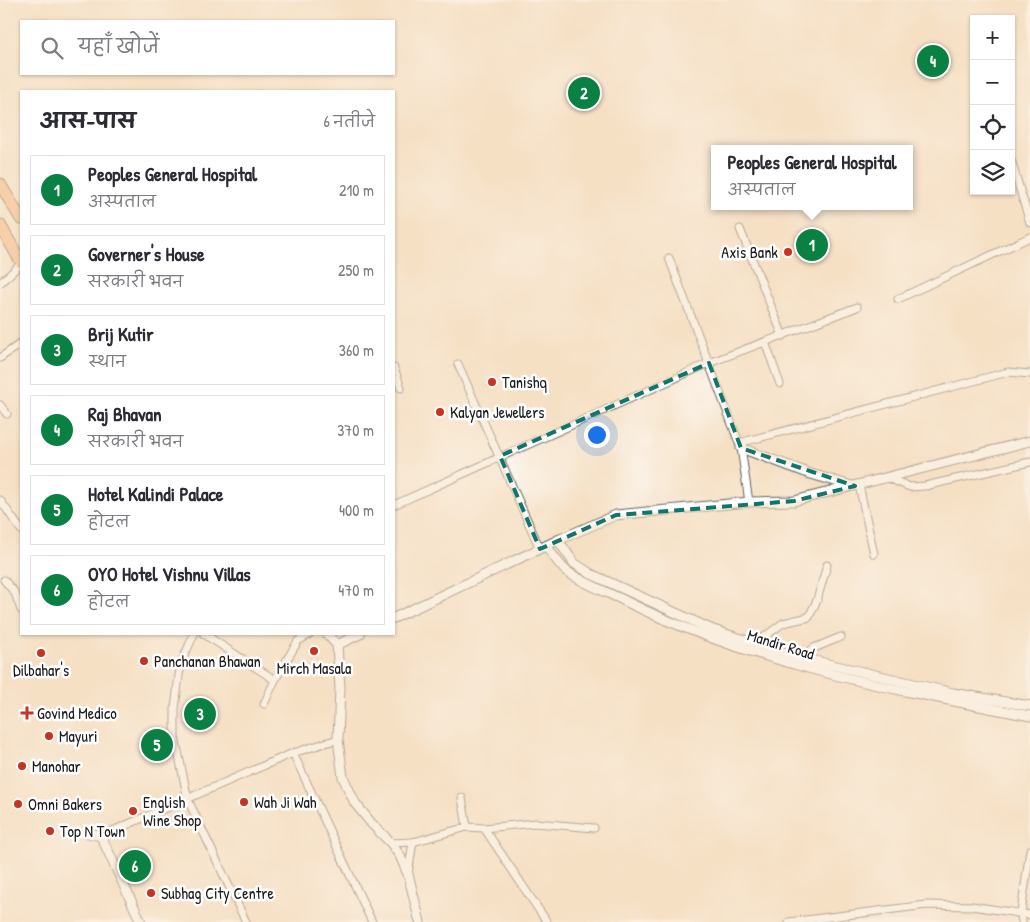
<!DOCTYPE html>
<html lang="hi">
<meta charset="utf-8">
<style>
body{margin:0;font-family:"Patrick Hand","Playpen Sans Deva",sans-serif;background:#f7f7f7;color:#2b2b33}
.controls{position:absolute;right:15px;top:15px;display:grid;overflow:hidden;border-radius:0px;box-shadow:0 1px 4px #0004}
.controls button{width:45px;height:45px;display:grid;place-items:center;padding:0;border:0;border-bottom:1px solid #e1e1e2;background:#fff;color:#2b2b33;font:25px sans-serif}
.you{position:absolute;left:596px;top:434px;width:18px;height:18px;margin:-12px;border:4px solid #fff;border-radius:50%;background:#1a73e8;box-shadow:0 0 0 8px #1a73e833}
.badge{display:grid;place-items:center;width:32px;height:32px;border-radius:50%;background:#0b8043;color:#fff;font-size:16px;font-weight:700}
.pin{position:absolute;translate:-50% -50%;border:2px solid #fff;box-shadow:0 1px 5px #0006}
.popup{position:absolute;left:711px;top:145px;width:202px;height:65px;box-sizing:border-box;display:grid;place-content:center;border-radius:0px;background:#fff;filter:drop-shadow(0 1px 4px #0005);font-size:16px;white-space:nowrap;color:#7c7c81}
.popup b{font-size:19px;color:#2b2b33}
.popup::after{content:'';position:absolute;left:50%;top:100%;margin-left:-10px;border:10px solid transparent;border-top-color:#fff}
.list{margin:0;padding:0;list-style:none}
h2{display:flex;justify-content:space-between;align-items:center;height:65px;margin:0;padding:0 20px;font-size:21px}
h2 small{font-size:16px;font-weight:400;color:#7c7c81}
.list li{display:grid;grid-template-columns:32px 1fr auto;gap:15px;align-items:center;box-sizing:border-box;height:70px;margin:0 10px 10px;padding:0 10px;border:1px solid #e1e1e2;border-radius:0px}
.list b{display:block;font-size:19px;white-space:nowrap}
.list p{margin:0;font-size:16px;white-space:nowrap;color:#7c7c81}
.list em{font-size:16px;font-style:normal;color:#7c7c81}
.icon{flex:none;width:28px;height:28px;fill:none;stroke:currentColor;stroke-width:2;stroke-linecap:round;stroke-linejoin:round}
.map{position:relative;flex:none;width:1030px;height:922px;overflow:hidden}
.search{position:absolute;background:#fff;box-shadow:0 1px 4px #0004;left:20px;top:20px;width:375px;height:55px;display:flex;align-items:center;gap:12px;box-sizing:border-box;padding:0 18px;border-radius:0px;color:#7c7c81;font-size:19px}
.panel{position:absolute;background:#fff;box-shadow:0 1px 4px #0004;left:20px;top:90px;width:375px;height:545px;border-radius:0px}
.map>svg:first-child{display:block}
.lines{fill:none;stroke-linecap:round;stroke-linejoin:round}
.minor-casing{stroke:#686157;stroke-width:9}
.tertiary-casing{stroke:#686157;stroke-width:11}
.primary-casing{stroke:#686157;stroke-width:13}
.minor{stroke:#fff;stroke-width:7}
.tertiary{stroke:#fff;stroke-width:9}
.primary{stroke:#f9bc8a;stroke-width:11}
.marked{fill:none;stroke:#0f766e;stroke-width:4;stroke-dasharray:10 6;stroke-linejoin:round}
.poi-dot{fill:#c8321e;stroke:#fff;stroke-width:2}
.labels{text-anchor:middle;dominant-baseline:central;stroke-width:5;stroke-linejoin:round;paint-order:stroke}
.poi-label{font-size:16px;fill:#1c1c1c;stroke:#fff;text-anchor:start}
.street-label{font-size:16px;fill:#1c1c1c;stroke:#fff}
</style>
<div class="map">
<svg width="1030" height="922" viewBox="0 0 1030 922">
<rect width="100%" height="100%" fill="#fff"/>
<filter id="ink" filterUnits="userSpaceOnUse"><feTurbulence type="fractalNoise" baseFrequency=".02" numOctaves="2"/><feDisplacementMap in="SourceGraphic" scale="10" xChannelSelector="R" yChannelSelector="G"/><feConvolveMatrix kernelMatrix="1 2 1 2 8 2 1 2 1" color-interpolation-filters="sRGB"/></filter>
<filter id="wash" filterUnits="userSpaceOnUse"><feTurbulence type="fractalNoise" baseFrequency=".0096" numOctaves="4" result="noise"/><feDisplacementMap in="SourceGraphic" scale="20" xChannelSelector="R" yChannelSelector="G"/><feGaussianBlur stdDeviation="1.12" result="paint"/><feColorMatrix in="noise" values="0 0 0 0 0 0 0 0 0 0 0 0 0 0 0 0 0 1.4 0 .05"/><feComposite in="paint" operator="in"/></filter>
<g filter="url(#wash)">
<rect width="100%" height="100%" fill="#f5e0c4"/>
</g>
<g filter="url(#ink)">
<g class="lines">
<g class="minor-casing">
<g id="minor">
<polyline points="1011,160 1030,223"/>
<polyline points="740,229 783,336"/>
<polyline points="669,258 741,448 749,502"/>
<polyline points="0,283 21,264"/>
<polyline points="898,299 1030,237"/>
<polyline points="765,342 780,384"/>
<polyline points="0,358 21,343"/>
<polyline points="458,364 540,549"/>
<polyline points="394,368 401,388"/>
<polyline points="0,405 7,414"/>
<polyline points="739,443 1008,372 1030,374"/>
<polyline points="888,478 910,487 925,486 1030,462"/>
<polyline points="859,485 874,554"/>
<polyline points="0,500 21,530"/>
<polyline points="394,505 709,363 857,307"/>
<polyline points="4,580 15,593 21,610"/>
<polyline points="194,634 183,659 179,675 175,709 175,737 188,800 246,922"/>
<polyline points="204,634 275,680"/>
<polyline points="756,643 783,623 809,617 817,600 827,565"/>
<polyline points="802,658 814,648 841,637"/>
<polyline points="264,704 275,680 298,641 310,634"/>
<polyline points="293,753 372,922"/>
<polyline points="462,798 467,827"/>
<polyline points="484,828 536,823 594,828"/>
<polyline points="101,836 293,753 338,739"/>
<polyline points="391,843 413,842 467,827 484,828 547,922"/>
<polyline points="408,874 413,842"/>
<polyline points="789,922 927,905 972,906 1030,915"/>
<polyline points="1022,922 1021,913 1030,850"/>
</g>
</g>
<g class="tertiary-casing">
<g id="tertiary">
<polyline points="741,448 811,474 852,486"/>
<polyline points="558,540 574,563 591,574 713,630 802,658 953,693 1030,706"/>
<path d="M546 546C552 554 558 563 565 570 577 580 604 591 619 598 747 663 891 689 1030 716"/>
<polyline points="394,618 558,540 616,515 749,502 794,501 1030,441"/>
<polyline points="327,634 337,645 340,688 338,739 343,777 355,803 371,823 391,843 400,856 408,874 420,922"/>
<polyline points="337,645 360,634"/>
<polyline points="88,833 101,836 141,922"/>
</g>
</g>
<g class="primary-casing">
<g id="primary">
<polyline points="0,184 21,219"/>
<polyline points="0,225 21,262"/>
</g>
</g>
<use href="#minor" class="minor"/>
<use href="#tertiary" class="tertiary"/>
<use href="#primary" class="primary"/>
</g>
</g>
<path d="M0 0H1030V922H0ZM709 363 741 448 855 486 794 501 616 515 540 549 500 456Z" fill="#f5e0c4" fill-opacity=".55" fill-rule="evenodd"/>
<path class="marked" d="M709 363 741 448 855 486 794 501 616 515 540 549 500 456Z"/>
<g class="poi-dot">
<circle cx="788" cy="252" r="5"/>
<circle cx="492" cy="382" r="5"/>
<circle cx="440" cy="412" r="5"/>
<circle cx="314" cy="651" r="5"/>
<circle cx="41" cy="653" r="5"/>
<circle cx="144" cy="661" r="5"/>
<path d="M24.5 705.5h5v5h5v5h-5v5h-5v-5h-5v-5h5z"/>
<circle cx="49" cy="736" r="5"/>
<circle cx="22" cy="766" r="5"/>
<circle cx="244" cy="802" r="5"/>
<circle cx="18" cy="804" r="5"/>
<circle cx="133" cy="811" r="5"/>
<circle cx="50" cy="831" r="5"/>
<circle cx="151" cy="893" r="5"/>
</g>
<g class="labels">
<g class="poi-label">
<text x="778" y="252" text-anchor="end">Axis Bank</text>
<text x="502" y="382">Tanishq</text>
<text x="450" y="412">Kalyan Jewellers</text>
<text x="154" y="661">Panchanan Bhawan</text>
<text x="314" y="668" text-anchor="middle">Mirch Masala</text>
<text x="41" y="670" text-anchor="middle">Dilbahar's</text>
<text x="37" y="713">Govind Medico</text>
<text x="59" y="736">Mayuri</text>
<text x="32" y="766">Manohar</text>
<text x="143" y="802">English<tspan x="143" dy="18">Wine Shop</tspan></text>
<text x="254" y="802">Wah Ji Wah</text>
<text x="28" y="804">Omni Bakers</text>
<text x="60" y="831">Top N Town</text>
<text x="161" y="893">Subhag City Centre</text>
</g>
<g class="street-label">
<text transform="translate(781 644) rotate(17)">Mandir Road</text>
</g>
</g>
</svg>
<div class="controls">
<button>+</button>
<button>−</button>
<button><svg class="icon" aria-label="locate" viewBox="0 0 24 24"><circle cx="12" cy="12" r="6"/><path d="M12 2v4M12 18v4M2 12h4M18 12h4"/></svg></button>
<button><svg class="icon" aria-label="layers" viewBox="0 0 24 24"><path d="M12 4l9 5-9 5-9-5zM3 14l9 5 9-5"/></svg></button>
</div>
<div class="you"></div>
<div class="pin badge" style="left:812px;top:245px">1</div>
<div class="popup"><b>Peoples General Hospital</b>अस्पताल</div>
<div class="pin badge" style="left:584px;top:93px">2</div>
<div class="pin badge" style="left:200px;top:714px">3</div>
<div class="pin badge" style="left:933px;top:61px">4</div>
<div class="pin badge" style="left:157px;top:745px">5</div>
<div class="pin badge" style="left:135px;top:866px">6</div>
<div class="search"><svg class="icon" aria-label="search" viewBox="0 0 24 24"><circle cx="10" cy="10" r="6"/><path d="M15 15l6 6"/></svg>यहाँ खोजें</div>
<section class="panel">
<h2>आस-पास<small>6 नतीजे</small></h2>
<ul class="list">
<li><span class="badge">1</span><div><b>Peoples General Hospital</b><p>अस्पताल</p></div><em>210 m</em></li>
<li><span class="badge">2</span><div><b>Governer's House</b><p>सरकारी भवन</p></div><em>250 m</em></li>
<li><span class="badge">3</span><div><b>Brij Kutir</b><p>स्थान</p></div><em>360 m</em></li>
<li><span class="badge">4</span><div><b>Raj Bhavan</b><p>सरकारी भवन</p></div><em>370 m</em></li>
<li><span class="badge">5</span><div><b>Hotel Kalindi Palace</b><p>होटल</p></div><em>400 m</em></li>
<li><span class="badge">6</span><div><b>OYO Hotel Vishnu Villas</b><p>होटल</p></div><em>470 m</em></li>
</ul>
</section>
</div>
